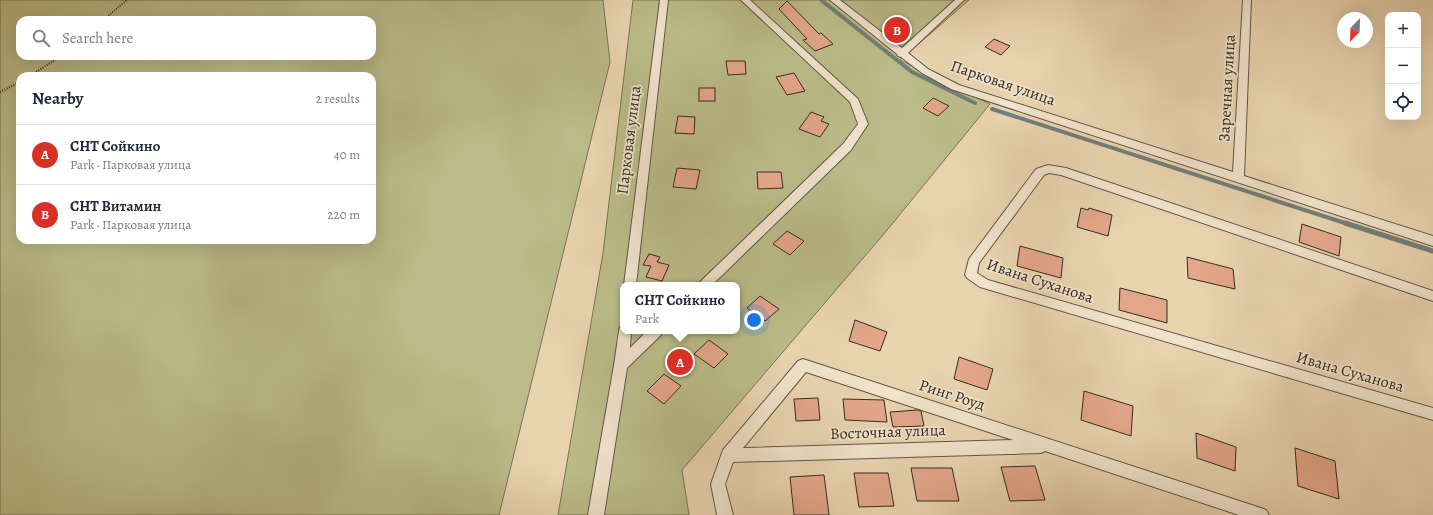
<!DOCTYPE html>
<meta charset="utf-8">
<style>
body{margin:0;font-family:Alegreya,serif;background:#f2f2f3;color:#1f2937}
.controls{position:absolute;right:12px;top:12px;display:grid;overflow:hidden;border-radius:8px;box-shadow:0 4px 16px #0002}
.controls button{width:36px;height:36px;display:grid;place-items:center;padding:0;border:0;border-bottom:1px solid #e0e1e3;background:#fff;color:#1f2937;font:20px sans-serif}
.compass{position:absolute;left:1337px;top:12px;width:36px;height:36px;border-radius:50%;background:#fff;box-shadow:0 4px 16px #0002;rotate:203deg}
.you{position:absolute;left:754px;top:320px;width:14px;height:14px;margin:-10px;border:3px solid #fff;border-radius:50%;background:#1a73e8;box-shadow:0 0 0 6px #1a73e833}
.badge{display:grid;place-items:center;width:26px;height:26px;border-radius:50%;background:#d93025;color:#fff;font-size:13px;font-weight:700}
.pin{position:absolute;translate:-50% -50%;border:2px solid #fff;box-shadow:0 1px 4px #0006}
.popup{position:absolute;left:620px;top:282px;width:120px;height:52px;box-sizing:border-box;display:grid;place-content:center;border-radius:8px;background:#fff;filter:drop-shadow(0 1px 3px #0005);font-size:13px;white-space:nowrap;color:#747a83}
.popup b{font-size:15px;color:#1f2937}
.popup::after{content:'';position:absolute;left:50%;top:100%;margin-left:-8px;border:8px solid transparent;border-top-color:#fff}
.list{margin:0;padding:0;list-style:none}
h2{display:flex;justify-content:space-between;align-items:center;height:52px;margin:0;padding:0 16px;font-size:17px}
h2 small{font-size:13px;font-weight:400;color:#747a83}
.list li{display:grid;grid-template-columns:26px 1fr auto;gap:12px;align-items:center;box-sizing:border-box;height:60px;padding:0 16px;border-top:1px solid #e0e1e3}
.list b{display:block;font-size:15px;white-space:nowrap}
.list p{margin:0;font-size:13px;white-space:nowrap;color:#747a83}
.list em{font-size:13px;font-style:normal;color:#747a83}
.icon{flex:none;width:22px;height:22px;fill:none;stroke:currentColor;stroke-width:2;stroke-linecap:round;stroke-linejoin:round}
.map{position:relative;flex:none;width:1433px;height:515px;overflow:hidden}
.search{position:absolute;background:#fff;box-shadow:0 4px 16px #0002;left:16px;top:16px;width:360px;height:44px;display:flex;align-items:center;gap:10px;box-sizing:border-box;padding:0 14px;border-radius:12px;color:#747a83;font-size:15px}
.panel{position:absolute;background:#fff;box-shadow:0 4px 16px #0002;left:16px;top:72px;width:360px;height:172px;border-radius:12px}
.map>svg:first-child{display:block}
.green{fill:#babb88;stroke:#787355;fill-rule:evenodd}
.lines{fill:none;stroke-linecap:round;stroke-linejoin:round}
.stream-far1{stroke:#717e79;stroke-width:4}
.stream{stroke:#717e79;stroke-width:5}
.building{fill:#e3a68a;stroke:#352b22}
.street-casing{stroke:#625545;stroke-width:2}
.path{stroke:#352b22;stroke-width:2;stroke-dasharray:1 1.5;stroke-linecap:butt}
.street{fill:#f0e2cb;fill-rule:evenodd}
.labels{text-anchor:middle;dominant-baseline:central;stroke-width:3.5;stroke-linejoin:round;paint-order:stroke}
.street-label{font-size:16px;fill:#352b22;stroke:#f0e2cb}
</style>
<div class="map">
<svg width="1433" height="515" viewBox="0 0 1433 515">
<rect width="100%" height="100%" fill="#e8d3af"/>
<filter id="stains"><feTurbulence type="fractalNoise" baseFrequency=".005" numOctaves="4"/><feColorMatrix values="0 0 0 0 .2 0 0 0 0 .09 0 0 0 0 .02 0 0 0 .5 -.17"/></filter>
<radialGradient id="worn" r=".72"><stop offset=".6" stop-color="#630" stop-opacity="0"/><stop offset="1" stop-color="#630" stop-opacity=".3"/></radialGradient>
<g class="green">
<path d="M0 0H603L610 62 499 515H0ZM20 20H372V56H20ZM20 76H372V240H20Z"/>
<path d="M633 0H969L900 60 990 104 888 229 682 470 689 515H558L603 253ZM623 285H737V331H623Z"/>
</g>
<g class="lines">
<g class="stream-far1">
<polyline points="821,0 912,72 975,103"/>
<polyline points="992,109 1348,224"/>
</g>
<polyline class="stream" points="1345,223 1433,251"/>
</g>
<g class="building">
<polygon points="787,1 819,34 821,33 833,44 815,51 803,40 807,39 779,9"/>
<polygon points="994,39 1010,46 1001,55 985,47"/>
<polygon points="726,61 745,61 746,74 728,75"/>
<polygon points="794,73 805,91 787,95 776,77"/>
<rect x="699" y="88" width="16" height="13"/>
<polygon points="933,98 949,106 938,116 923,108"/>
<polygon points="811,112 824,117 821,121 829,124 820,137 799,129"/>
<polygon points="678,116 695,117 694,134 675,133"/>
<polygon points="677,168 700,170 696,189 673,187"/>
<polygon points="757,172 781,172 783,188 758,189"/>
<polygon points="1081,208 1088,210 1089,208 1112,215 1108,236 1077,227"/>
<polygon points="1302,224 1341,237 1339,256 1299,242"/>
<polygon points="787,231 804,241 790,255 773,244"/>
<polygon points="1020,246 1063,258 1061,278 1017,266"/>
<polygon points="649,254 660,257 657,262 669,265 662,281 646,277 651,266 643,265"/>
<polygon points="1187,257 1233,269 1235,289 1188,278"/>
<polygon points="1120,288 1167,300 1167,323 1119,310"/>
<polygon points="760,296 779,309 765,321 747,308"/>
<polygon points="855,320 887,332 880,351 849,341"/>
<polygon points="709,340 728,354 714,368 694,354"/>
<polygon points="959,357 993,369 987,390 954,379"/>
<polygon points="664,374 681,386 664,404 647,391"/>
<polygon points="1084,391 1133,406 1131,436 1081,420"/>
<polygon points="818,398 820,420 796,421 794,399"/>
<polygon points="843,399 884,400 887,422 845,420"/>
<polygon points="918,410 921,411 924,426 893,427 890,412"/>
<polygon points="1196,433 1236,447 1235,471 1197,458"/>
<polygon points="1295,448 1335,461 1339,499 1298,486"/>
<polygon points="1035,466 1045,500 1010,501 1001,467"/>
<polygon points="911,468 952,468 959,501 917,501"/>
<polygon points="854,473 888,473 894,506 859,507"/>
<polygon points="824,475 829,515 794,515 790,477"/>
</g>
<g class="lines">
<g class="street-casing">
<g id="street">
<polygon points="660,0 668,0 636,285 624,285"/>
<polygon points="741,0 750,0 858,99 868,124 851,150 712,285 698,285 700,282 843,144 858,124 850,102"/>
<polygon points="830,0 840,0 902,48 955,0 964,0 908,53 928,69 959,85 1233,172 1243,0 1251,0 1244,176 1433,236 1433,246 951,89 922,73 901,57 898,56 897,54"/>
<polygon points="1048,165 1066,168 1433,291 1433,301 1061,175 1049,173 1044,175 979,263 977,273 988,280 1433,408 1433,420 980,287 967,278 965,275 969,259 1036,169"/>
<polygon points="623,326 623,331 631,331 630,348 647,331 662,331 661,335 627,368 604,515 588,515 614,365 619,331 620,327"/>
<path d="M803 359 1261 508 1266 510 1269 515H1239L1045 451 1041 453 733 462 725 484 733 515H717L711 484 723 450 798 361ZM806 372 1013 440 743 448Z"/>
</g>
</g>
<g class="path">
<polyline points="106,20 108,16 127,0"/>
<polyline points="30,76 61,56"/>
<polyline points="0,92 20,82"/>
</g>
<use href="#street" class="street"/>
</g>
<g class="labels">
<g class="street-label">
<text transform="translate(1003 83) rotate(19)">Парковая улица</text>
<text transform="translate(1227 88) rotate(-87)">Заречная улица</text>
<text transform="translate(629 140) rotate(-83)">Парковая улица</text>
<text transform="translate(1040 281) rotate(18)">Ивана Суханова</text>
<text transform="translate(1350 372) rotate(16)">Ивана Суханова</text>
<text transform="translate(952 395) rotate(18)">Ринг Роуд</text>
<text transform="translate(888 432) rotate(-2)">Восточная улица</text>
</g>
</g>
<rect width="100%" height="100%" filter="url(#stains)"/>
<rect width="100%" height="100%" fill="url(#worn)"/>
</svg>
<div class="controls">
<button>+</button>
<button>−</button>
<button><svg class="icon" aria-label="locate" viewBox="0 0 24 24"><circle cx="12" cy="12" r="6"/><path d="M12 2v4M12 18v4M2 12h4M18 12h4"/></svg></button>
</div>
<svg class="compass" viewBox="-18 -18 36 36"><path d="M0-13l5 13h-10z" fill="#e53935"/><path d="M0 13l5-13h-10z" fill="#747a83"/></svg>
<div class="you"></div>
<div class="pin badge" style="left:680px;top:362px">A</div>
<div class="popup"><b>СНТ Сойкино</b>Park</div>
<div class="pin badge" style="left:897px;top:30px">B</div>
<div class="search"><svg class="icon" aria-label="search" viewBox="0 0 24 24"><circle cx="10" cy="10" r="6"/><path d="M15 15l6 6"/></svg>Search here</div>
<section class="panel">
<h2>Nearby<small>2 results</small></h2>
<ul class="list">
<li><span class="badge">A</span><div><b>СНТ Сойкино</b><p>Park · Парковая улица</p></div><em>40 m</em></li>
<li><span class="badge">B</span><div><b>СНТ Витамин</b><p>Park · Парковая улица</p></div><em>220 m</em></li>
</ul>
</section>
</div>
